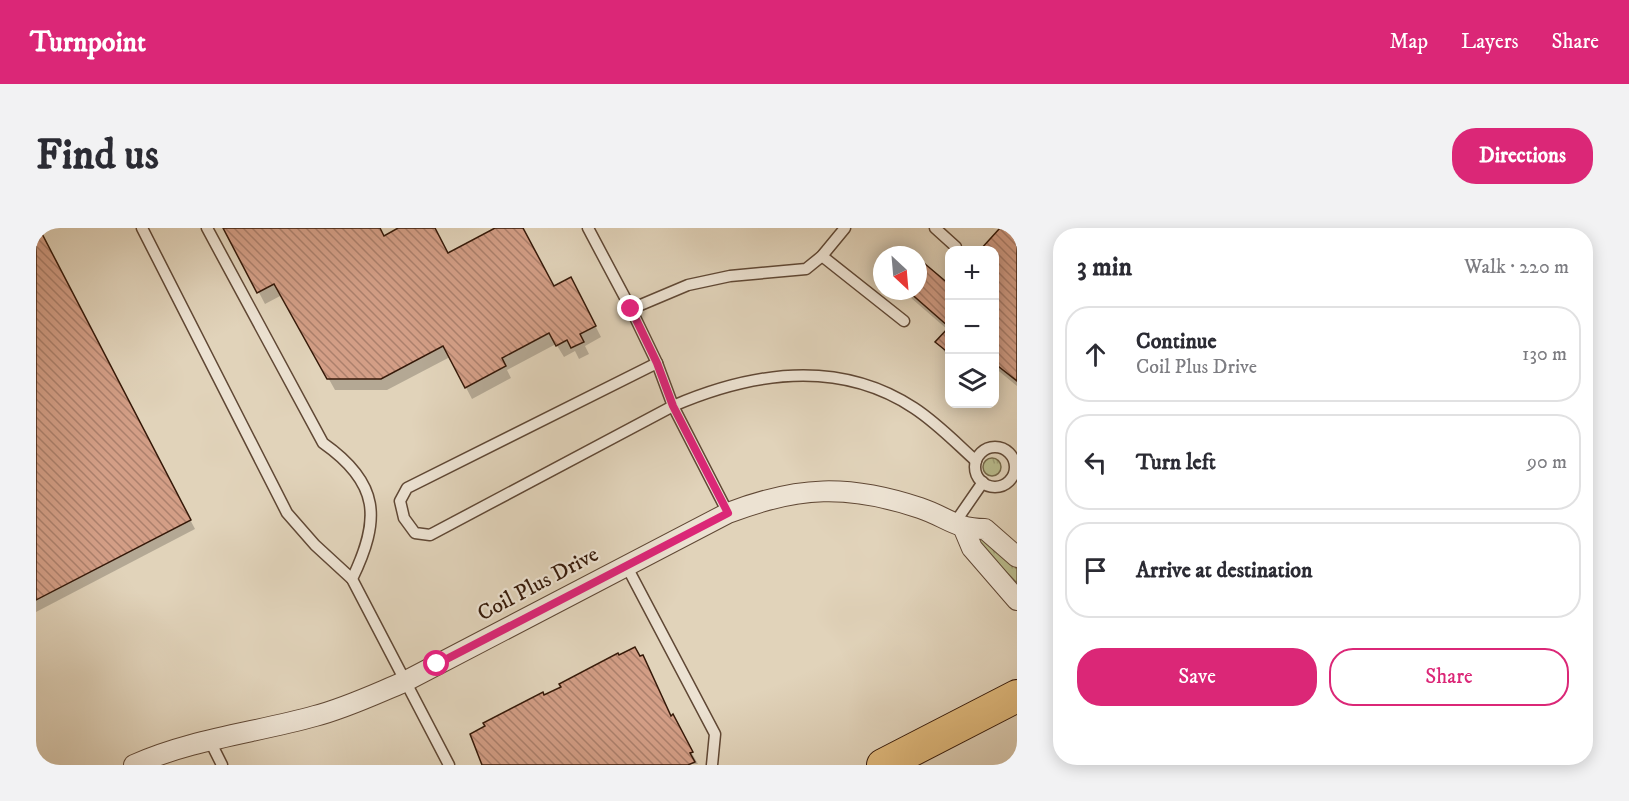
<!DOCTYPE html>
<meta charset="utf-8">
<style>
body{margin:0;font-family:"IM FELL DW Pica",serif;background:#f2f2f3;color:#2b2b33}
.controls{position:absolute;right:18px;top:18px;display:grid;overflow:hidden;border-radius:12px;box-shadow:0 3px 15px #0003}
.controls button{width:54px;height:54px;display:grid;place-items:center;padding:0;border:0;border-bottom:2px solid #e1e1e2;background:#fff;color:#2b2b33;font:30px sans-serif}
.compass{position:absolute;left:837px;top:18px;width:54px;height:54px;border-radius:50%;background:#fff;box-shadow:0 3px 15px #0003;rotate:154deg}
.stop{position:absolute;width:18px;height:18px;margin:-14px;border:4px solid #db2777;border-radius:50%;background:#fff}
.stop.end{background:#db2777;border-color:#fff;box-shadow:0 2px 6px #0008}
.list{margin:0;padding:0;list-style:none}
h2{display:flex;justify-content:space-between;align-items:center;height:78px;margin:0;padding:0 24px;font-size:26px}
h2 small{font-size:20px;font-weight:400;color:#7c7c81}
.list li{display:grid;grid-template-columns:39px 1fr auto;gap:18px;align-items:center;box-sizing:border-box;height:96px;margin:0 12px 12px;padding:0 12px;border:2px solid #e1e1e2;border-radius:24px}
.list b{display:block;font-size:22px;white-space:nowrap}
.list p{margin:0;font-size:20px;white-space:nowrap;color:#7c7c81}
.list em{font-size:20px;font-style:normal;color:#7c7c81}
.actions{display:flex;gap:12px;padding:18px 24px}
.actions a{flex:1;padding:14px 0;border:2px solid #db2777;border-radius:24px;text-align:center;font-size:21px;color:#db2777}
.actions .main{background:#db2777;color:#fff}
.icon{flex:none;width:33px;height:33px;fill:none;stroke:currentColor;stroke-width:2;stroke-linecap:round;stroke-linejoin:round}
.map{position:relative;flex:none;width:981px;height:537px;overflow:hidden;border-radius:24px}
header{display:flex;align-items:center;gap:36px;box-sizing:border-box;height:84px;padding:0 30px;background:#db2777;color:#fff}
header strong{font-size:28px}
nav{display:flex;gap:33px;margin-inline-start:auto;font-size:21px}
.intro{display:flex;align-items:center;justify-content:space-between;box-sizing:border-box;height:144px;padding:0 36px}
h1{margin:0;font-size:42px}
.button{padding:15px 27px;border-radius:24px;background:#db2777;color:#fff;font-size:21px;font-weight:700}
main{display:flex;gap:36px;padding:0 36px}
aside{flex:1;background:#fff;border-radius:24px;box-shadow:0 3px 15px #0003}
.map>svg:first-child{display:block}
.grass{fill:url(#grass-tufts);stroke:#766a4a;stroke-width:1.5}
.shadow{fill:#0003}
.building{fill:url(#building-back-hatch);stroke:#351909;stroke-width:1.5}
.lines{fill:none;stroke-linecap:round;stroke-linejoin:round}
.service-casing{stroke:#604835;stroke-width:13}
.minor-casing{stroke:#604835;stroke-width:22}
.primary-casing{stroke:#351909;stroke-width:34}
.service{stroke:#ece2d2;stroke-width:10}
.minor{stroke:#ece2d2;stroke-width:20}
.primary{stroke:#e0ba7d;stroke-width:32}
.route{stroke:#db2777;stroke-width:8}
.labels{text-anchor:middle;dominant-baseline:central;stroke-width:4.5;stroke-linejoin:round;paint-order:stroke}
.street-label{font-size:22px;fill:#351909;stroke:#ece2d2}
</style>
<header>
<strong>Turnpoint</strong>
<nav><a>Map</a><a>Layers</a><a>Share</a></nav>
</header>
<div class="intro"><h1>Find us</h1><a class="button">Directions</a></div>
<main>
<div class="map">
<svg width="981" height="537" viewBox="0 0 981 537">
<defs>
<pattern id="grass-tufts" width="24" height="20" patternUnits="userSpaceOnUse" patternTransform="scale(1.5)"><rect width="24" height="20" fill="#b8bb8c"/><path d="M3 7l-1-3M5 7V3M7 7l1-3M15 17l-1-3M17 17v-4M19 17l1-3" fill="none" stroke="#9fa077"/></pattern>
<pattern id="building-back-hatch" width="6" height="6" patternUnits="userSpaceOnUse" patternTransform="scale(1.5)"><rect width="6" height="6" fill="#d39e86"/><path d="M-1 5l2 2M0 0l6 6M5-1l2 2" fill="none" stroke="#ac806c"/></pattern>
</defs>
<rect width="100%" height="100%" fill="#e1d3ba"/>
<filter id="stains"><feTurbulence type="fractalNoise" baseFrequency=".00333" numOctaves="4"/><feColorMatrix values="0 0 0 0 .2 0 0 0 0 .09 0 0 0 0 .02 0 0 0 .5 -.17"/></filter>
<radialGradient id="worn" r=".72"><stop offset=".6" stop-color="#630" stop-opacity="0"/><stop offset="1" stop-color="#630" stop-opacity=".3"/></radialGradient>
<g class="grass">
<circle cx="956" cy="239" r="9"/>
<polygon points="941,306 977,336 981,341 981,355 940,314"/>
</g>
<g class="shadow">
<polygon points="0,0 159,301 0,384"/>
<polygon points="189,0 343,0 348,9 365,0 398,0 411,26 462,0 486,0 518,60 541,62 565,109 549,118 553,126 543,131 539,123 528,129 520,116 471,142 475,150 436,171 414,129 351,162 299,162 246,67 229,76"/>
<polygon points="966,0 981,0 981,158 958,139 958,22 946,22"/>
<polygon points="882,32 914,59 914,131 901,114 912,102 867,63 882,63"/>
<polygon points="508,469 635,489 662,536 449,537"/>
</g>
<g class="building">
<polygon points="0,0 3,0 155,292 0,372"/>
<polygon points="187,0 344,0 348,8 362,0 399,0 412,25 459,0 487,0 518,58 535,49 560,98 544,106 548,114 535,120 531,112 520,118 513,105 466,130 470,138 429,160 407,118 345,151 291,151 238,56 221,65"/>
<polygon points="964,0 981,0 981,153 958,135 958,22 944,22"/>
<polygon points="882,30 914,57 914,126 899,114 913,99 872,63 882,63"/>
<polygon points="599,419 604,428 607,427 635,488 637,486 657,524 654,525 659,534 652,537 446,537 434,506 449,498 447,495 507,464 508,467 525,459 523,456 582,425 583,427"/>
</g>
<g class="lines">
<g class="service-casing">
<g id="service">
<polyline points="106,0 251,285 279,317 316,351"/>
<path d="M171 0 287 215C344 255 345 291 316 351L413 537"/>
<polyline points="552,0 595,81"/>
<polyline points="899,0 920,19"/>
<polyline points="786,28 868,93"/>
<path d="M621 135 371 260 364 273 368 290 379 305 394 307 637 178C716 144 802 130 878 180 901 195 920 215 940 233"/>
<circle cx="959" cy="239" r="20"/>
<polyline points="692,285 637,178 621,135 595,81 652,57 694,48 770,41 786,28 809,0"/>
<polyline points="918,296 947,254"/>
<polyline points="590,337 679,506 676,537"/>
<polyline points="173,511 186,537"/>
</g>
</g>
<g class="minor-casing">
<g id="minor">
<polyline points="928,301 936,320 981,372"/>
<path d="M98 537C156 511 218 505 279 488 310 480 339 466 368 454L692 285C762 258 812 256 884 280 911 289 919 301 949 301L981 329"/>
</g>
</g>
<g class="primary-casing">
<polyline id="primary" points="847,537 981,468"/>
</g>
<use href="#service" class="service"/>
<use href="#minor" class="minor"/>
<use href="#primary" class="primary"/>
</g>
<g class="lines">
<polyline class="route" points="401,436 692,285 637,178 621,135 595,81"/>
</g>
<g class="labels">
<g class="street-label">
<text transform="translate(502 356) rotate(-28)">Coil Plus Drive</text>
</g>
</g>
<rect width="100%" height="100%" filter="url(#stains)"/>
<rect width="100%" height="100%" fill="url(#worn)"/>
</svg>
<div class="controls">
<button>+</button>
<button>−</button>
<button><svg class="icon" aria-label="layers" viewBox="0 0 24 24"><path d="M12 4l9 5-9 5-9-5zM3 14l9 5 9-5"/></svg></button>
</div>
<svg class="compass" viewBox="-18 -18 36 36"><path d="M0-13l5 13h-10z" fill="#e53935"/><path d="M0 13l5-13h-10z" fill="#7c7c81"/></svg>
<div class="stop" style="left:401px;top:436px"></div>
<div class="stop end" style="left:595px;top:81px"></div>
</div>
<aside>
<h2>3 min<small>Walk · 220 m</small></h2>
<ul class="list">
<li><svg class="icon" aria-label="ahead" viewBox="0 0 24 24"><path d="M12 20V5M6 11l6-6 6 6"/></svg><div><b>Continue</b><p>Coil Plus Drive</p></div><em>130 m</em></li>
<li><svg class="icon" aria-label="left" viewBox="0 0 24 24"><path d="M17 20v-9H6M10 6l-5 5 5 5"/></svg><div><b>Turn left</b></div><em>90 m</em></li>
<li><svg class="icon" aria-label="arrive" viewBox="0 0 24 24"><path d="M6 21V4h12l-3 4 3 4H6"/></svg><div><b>Arrive at destination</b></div></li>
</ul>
<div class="actions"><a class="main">Save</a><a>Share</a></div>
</aside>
</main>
